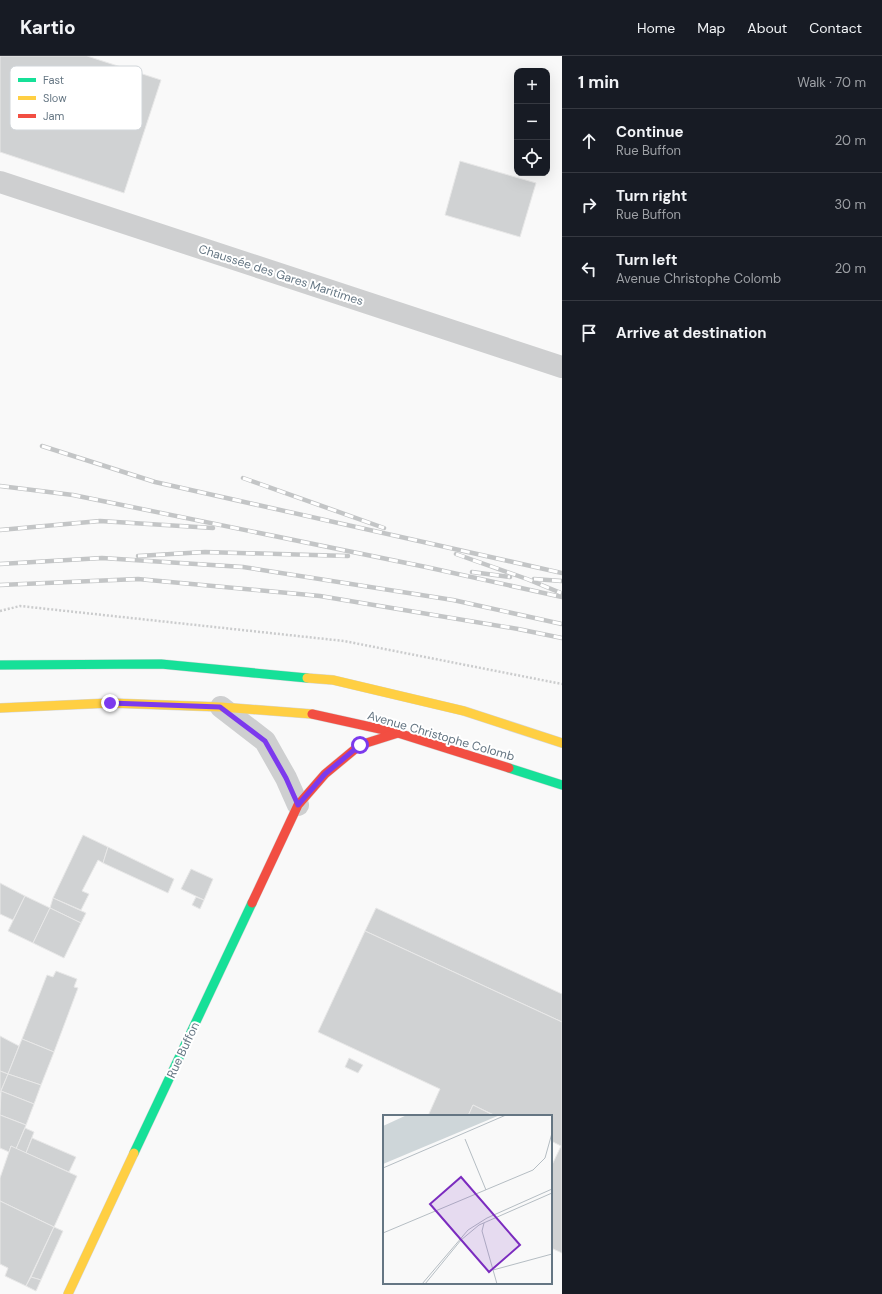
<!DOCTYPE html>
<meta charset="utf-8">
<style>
body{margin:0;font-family:"DM Sans",sans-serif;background:#242831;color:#f1f3f6}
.controls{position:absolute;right:12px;top:12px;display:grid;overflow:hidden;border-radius:8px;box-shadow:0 4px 16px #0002}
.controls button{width:36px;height:36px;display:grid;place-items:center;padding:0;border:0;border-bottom:1px solid #363941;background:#171b24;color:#f1f3f6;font:20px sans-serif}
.stop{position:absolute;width:12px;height:12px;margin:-9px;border:3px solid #7c3aed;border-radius:50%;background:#fff}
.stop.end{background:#7c3aed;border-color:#fff;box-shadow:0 1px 4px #0008}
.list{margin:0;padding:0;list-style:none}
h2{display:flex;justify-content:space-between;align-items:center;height:52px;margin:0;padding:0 16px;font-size:17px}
h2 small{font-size:13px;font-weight:400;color:#9ea1a6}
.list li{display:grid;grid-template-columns:26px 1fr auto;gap:12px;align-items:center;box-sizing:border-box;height:64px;padding:0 16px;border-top:1px solid #363941}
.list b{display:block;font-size:15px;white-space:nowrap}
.list p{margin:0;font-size:13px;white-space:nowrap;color:#9ea1a6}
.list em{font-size:13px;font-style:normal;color:#9ea1a6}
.icon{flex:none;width:22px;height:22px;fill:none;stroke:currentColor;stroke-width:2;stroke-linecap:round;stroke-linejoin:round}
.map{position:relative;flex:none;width:562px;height:1238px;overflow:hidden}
header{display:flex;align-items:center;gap:24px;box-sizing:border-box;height:56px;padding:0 20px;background:#171b24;border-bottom:1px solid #363941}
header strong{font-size:19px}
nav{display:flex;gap:22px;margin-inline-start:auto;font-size:14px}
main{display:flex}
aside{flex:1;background:#171b24}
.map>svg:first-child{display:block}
.building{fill:#d0d2d3;stroke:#e8e8e8}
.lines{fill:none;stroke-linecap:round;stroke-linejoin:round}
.fast-casing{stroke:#d5d6d7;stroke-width:10}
.slow-casing{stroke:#d5d6d7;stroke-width:10}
.jam-casing{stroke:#d5d6d7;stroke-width:10}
.path{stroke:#cbcccd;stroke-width:2.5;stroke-dasharray:2 2;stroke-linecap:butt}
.street{stroke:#cecfd0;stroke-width:22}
.fast{stroke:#16e098;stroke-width:9}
.slow{stroke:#ffcf43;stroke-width:9}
.jam{stroke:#f24e42;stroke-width:9}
.rail-casing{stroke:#c3c5c6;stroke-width:4.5}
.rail{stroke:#fff;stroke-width:3;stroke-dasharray:9;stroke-linecap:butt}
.route{stroke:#7c3aed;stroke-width:5}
.labels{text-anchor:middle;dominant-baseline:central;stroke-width:4;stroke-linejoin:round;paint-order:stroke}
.street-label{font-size:12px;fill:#657683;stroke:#fff}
.inset-road{fill:none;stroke:#b5bdc3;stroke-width:1}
.view{fill:#7b2cbf;fill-opacity:0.15;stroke:#7b2cbf;stroke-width:2}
.inset-edge{fill:none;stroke:#657683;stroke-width:2}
.key{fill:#fff;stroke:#d1d6da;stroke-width:1}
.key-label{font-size:11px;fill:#657683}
</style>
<header>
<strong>Kartio</strong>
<nav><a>Home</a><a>Map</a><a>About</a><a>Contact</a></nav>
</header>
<main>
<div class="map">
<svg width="562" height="1238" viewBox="0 0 562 1238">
<rect width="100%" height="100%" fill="#f9f9f9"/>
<g class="building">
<polygon points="0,0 87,0 161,24 124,137 0,96"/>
<polygon points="460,105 536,127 520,181 445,159"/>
<polygon points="83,779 108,791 103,807 98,804 82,835 89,838 81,854 53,842"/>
<polygon points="108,791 174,823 168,837 103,807"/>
<polygon points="191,813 213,823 204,844 181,833"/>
<polygon points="0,827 25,840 13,864 0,858"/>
<polygon points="25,840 50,852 33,887 8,875"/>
<polygon points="196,841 204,844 200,853 192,849"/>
<polygon points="53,842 86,857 81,867 50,852"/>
<polygon points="50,852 81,867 64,902 33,887"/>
<polygon points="376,852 562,938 562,966 365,875"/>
<polygon points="365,875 562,966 562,1197 551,1192 551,1111 561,1090 551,1085 551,1060 496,1060 473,1049 468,1060 428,1060 440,1033 318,976"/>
<polygon points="56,915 77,923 74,931 78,932 54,996 22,983 47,919 53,921"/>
<polygon points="0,980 19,990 8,1018 0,1015"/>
<polygon points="22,983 54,996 41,1029 8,1018"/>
<polygon points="349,1002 363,1009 358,1017 345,1011"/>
<polygon points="0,1015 8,1018 0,1037"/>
<polygon points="8,1018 41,1029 34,1048 1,1035"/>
<polygon points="1,1035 34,1048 26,1069 0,1059"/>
<polygon points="473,1049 493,1059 492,1060 468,1060"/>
<polygon points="0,1059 26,1069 16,1093 11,1090 9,1096 0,1092"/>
<polygon points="25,1072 34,1076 26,1097 16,1093"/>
<polygon points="32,1082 76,1101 69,1116 26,1097"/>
<polygon points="11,1090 77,1120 54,1171 0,1145 0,1122"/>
<polygon points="0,1145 54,1171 26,1230 5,1220 8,1212 0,1208"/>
<polygon points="54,1171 63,1175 41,1224 31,1221"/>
<polygon points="31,1221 41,1224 36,1235 26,1230"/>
</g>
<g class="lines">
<g class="fast-casing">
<g id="fast">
<polyline points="0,609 161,608 307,622"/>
<polyline points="509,712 562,729"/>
<polyline points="134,1097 252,847"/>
</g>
</g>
<g class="slow-casing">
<g id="slow">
<polyline points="307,622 333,624 464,655 562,687"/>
<polyline points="0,652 110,647 221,651 312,658"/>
<polyline points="68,1238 134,1097"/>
</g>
</g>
<g class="jam-casing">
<g id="jam">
<polyline points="312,658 398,677 509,712"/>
<polyline points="252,847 298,749 325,718 360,689 398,677"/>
</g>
</g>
<polyline class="path" points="0,555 20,550 344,585 562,628"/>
<g class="street">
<polyline points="0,126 562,311"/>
<polyline points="221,651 265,685 286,722 298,749"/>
</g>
<use href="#fast" class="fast"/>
<use href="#slow" class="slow"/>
<use href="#jam" class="jam"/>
<g class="rail-casing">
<g id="rail">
<polyline points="42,390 155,426 562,517"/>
<polyline points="243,422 384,472"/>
<polyline points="0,430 73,439 426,511 562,541"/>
<polyline points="0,474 100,465 213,472"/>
<polyline points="456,498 527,523 561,537"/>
<polyline points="138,500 205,496 348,500"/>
<polyline points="0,508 102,502 243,511 453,544 562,568"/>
<polyline points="472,516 510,521"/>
<polyline points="534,523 562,525"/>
<polyline points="0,529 138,523 320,540 518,573 562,582"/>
</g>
</g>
<use href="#rail" class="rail"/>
</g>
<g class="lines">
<polyline class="route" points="110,647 220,651 265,685 286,722 298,749 325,718 360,689"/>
</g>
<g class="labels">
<g class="street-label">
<text transform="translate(281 219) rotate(18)">Chaussée des Gares Maritimes</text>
<text transform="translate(441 680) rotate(16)">Avenue Christophe Colomb</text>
<text transform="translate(183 994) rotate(-65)">Rue Buffon</text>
</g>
</g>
<g transform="translate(383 1059)">
<rect width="169" height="169" fill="#f9f9f9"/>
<path d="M24 0H117L0 49V11Z" fill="#ced6d9"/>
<path class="inset-road" d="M82 24 103 75M0 53 123 0M101 108 99 116 114 169M0 118 150 55 162 43 169 18M110 155 169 139M39 169 85 115 104 103 169 74M42 169 78 125 96 110 169 78"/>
<path class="view" d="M78 62 137 130 106 157 47 89Z"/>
<rect width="169" height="169" class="inset-edge"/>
</g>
<rect x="10" y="10" width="132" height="64" rx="6" class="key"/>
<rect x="18" y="22" width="18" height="4" fill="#16e098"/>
<rect x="18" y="40" width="18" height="4" fill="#ffcf43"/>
<rect x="18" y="58" width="18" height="4" fill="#f24e42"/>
<g class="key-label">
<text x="43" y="28">Fast</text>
<text x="43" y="46">Slow</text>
<text x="43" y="64">Jam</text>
</g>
</svg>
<div class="controls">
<button>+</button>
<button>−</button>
<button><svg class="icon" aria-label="locate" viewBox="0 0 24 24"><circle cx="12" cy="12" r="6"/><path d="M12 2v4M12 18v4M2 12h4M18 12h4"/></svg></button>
</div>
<div class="stop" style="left:360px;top:689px"></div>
<div class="stop end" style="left:110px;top:647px"></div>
</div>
<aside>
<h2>1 min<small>Walk · 70 m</small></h2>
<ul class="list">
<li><svg class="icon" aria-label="ahead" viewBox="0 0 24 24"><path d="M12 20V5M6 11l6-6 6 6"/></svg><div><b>Continue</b><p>Rue Buffon</p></div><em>20 m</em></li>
<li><svg class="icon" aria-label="right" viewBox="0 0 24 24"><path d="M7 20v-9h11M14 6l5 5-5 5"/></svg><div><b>Turn right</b><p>Rue Buffon</p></div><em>30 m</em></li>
<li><svg class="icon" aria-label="left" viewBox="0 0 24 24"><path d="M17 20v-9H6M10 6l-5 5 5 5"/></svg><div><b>Turn left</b><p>Avenue Christophe Colomb</p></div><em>20 m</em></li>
<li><svg class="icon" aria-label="arrive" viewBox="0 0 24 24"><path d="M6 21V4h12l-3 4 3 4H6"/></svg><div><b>Arrive at destination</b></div></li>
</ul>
</aside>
</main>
